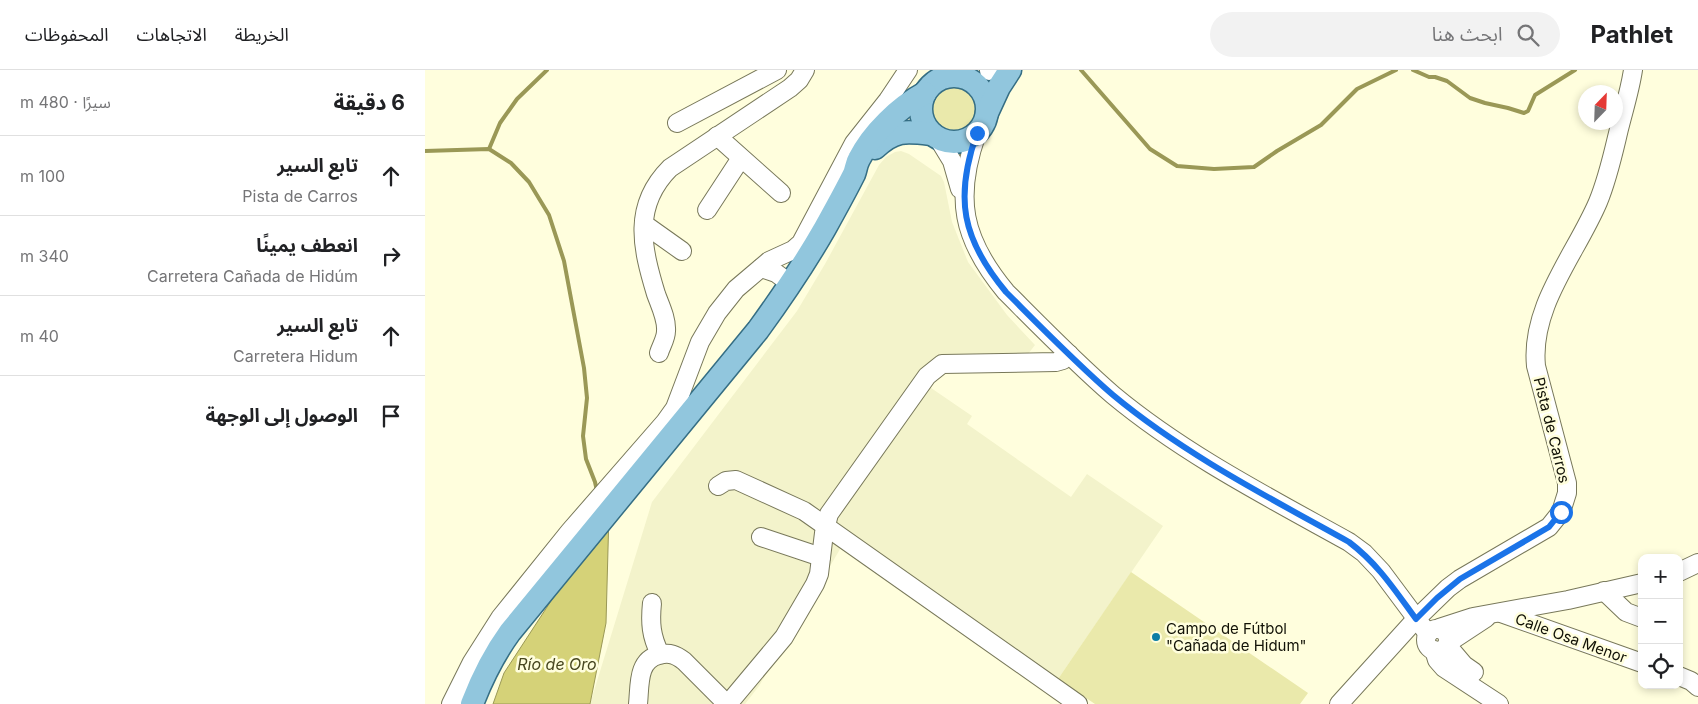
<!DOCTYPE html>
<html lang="ar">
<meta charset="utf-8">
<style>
body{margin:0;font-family:Inter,"Noto Sans Arabic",sans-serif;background:#f2f2f2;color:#202124;direction:rtl}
.controls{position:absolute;right:15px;bottom:15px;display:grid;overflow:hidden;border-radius:10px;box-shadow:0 2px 8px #0003}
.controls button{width:45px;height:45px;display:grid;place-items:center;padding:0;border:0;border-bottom:1px solid #e0e0e0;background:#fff;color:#202124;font:25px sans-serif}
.compass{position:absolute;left:1153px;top:15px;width:45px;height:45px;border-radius:50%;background:#fff;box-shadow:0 2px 8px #0003;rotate:23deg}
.stop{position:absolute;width:15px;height:15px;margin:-11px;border:4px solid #1a73e8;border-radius:50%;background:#fff}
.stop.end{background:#1a73e8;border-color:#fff;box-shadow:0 1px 5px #0008}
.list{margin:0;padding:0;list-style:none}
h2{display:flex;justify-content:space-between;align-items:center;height:65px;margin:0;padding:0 20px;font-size:21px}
h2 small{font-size:16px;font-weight:400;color:#757577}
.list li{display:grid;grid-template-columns:32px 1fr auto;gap:15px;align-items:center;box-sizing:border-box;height:80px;padding:0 20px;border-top:1px solid #e0e0e0}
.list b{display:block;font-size:19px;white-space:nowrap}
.list p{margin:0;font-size:16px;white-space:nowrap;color:#757577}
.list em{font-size:16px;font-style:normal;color:#757577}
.icon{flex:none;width:28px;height:28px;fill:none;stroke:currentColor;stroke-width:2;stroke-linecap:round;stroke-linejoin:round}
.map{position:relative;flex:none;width:1273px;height:634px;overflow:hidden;direction:ltr}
header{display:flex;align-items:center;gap:30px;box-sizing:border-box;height:70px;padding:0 25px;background:#fff;border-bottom:1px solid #e0e0e0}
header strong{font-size:24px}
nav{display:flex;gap:28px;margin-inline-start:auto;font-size:18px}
.search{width:350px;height:45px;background:#f2f2f2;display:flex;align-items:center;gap:12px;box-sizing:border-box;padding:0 18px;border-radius:28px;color:#757577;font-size:19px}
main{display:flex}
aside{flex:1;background:#fff}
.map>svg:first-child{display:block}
.built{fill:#f3f3cb}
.green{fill:#eae9ab}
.water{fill:#d5d278;stroke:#9a9856}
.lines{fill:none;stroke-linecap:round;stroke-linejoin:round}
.stream{stroke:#9a9856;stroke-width:4}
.minor-casing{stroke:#78785a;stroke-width:20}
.major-casing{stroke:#356e84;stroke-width:25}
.minor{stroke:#fff;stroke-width:18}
.major{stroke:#91c6dd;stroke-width:22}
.route{stroke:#1a73e8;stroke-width:6}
.poi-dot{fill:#0c7ea6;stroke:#fffedd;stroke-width:2}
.labels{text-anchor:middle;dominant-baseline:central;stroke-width:5;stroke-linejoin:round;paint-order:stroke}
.street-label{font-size:15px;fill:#121207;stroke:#fffedd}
.poi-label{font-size:15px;fill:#121207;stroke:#fffedd;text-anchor:start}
.water-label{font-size:16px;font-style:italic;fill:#47461f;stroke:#fffedd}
</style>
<header>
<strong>Pathlet</strong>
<div class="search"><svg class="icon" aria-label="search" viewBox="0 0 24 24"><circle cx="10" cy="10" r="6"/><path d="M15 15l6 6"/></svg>ابحث هنا</div>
<nav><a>الخريطة</a><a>الاتجاهات</a><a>المحفوظات</a></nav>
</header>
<main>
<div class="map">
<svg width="1273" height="634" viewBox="0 0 1273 634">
<rect width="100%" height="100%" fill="#fffedd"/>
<polygon class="built" points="476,81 484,84 516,106 519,112 527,152 543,192 582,245 610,275 600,288 508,289 490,307 547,346 542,354 646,427 662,404 738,456 633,609 424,464 334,616 320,634 165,634 227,432 372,241 400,194 454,95 461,87 470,82"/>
<g class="green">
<circle cx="529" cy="38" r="24"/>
<polygon points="706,502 883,623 875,634 670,634 633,609"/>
</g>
<polygon class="water" points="184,442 181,553 165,634 68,634 79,603"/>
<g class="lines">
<g class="stream">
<polyline points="656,0 725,79 752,96 789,99 829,97 852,81 896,55 932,19 971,0"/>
<polyline points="988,0 1004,7 1010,7 1022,11 1045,28 1060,33 1083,38 1099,43 1103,41 1110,25 1150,0"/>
<polyline points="64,79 75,53 92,29 122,0"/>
<polyline points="0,81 64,79 86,93 104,112 124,145 139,191 159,298 162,328 158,366 161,389 170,412 172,421"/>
</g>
<g class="minor-casing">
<g id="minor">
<polyline points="564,0 564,1"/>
<polyline points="252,53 352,0"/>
<path d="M552 63C529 128 537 169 581 222 616 257 651 293 688 325 759 384 843 427 924 472L939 483 956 501 1003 564"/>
<polyline points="292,66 356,123"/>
<polyline points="513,68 527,91 535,119"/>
<polyline points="282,140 316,88"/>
<polyline points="219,154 257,181"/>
<polyline points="336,198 351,203 366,214"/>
<path d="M234 283C236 276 241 269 241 261 242 249 235 235 231 224 217 178 207 136 245 98L365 18 374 10 380 0"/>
<polyline points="293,416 301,411 311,410 379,441 653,634"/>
<polyline points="336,467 396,487"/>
<polyline points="1254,502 1273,493"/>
<polyline points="1179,521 1201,542 1217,548"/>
<path d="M227 533C225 553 226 566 235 584"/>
<polyline points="1076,543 1217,593"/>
<polyline points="1014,558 1048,547 1143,530 1217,513"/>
<circle cx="1012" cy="570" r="11"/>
<polyline points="1023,573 1061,548"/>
<polyline points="1022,575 1039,595 1049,602"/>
<polyline points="1009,580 1012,590 1019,598 1074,634"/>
<polyline points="1254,606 1266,611 1273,617"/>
<polyline points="26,634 47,592 75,548 145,461 240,352 250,338 275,272 292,243 311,219 344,191 368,180 376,173 429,73 463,30 483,0"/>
<path d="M213 634C215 616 212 590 234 585 245 582 251 585 259 591L302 634"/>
<polyline points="303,634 359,567 390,514 394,504 399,463 404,444 502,306 517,294 631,292 638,290 644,284"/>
<path d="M914 634 991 549 1023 518 1035 509 1124 457 1136 442 1142 423V413L1111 296C1105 236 1151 184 1173 132 1183 108 1188 84 1194 59 1199 39 1205 20 1208 0"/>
</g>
</g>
<g class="major-casing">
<g id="major">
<circle cx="529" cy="39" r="33"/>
<polyline points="562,43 574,17 585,0"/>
<path d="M450 78C470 59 481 61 507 64"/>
<path d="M47 634C57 608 69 584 85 562L333 260C357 227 380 193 400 158 410 140 420 122 429 104 431 99 431 94 434 89 447 63 474 37 500 23"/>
</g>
</g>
<use href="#minor" class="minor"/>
<use href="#major" class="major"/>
</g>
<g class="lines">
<path class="route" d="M552 63C529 128 537 169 581 222 616 257 651 293 688 325 759 384 843 427 924 472 953 494 969 519 991 549L1012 528 1035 509 1124 457 1136 442"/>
</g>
<circle class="poi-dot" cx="731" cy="567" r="5"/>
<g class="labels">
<g class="street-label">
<text transform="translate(1127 360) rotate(76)">Pista de Carros</text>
<text transform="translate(1146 568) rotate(20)">Calle Osa Menor</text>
</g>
<g class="poi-label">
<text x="741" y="558">Campo de Fútbol<tspan x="741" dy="17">"Cañada de Hidum"</tspan></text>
</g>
<g class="water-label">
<text x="132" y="594">Río de Oro</text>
</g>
</g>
</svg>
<div class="controls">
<button>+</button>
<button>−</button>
<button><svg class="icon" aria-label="locate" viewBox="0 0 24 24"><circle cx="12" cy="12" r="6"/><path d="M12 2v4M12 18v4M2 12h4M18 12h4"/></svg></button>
</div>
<svg class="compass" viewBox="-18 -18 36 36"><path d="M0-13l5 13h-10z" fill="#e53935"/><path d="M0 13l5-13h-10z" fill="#757577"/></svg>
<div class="stop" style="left:1136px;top:442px"></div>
<div class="stop end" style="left:552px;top:63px"></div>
</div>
<aside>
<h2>6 دقيقة<small>سيرًا · 480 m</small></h2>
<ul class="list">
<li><svg class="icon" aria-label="ahead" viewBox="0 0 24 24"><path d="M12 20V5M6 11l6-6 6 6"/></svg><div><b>تابع السير</b><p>Pista de Carros</p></div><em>100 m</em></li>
<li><svg class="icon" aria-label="right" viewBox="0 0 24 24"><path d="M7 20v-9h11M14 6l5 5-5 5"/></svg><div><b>انعطف يمينًا</b><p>Carretera Cañada de Hidúm</p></div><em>340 m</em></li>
<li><svg class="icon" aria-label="ahead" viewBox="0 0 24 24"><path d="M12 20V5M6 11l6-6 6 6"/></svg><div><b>تابع السير</b><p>Carretera Hidum</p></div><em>40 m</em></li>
<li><svg class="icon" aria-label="arrive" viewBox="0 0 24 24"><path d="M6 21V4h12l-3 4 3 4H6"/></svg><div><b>الوصول إلى الوجهة</b></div></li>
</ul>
</aside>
</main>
